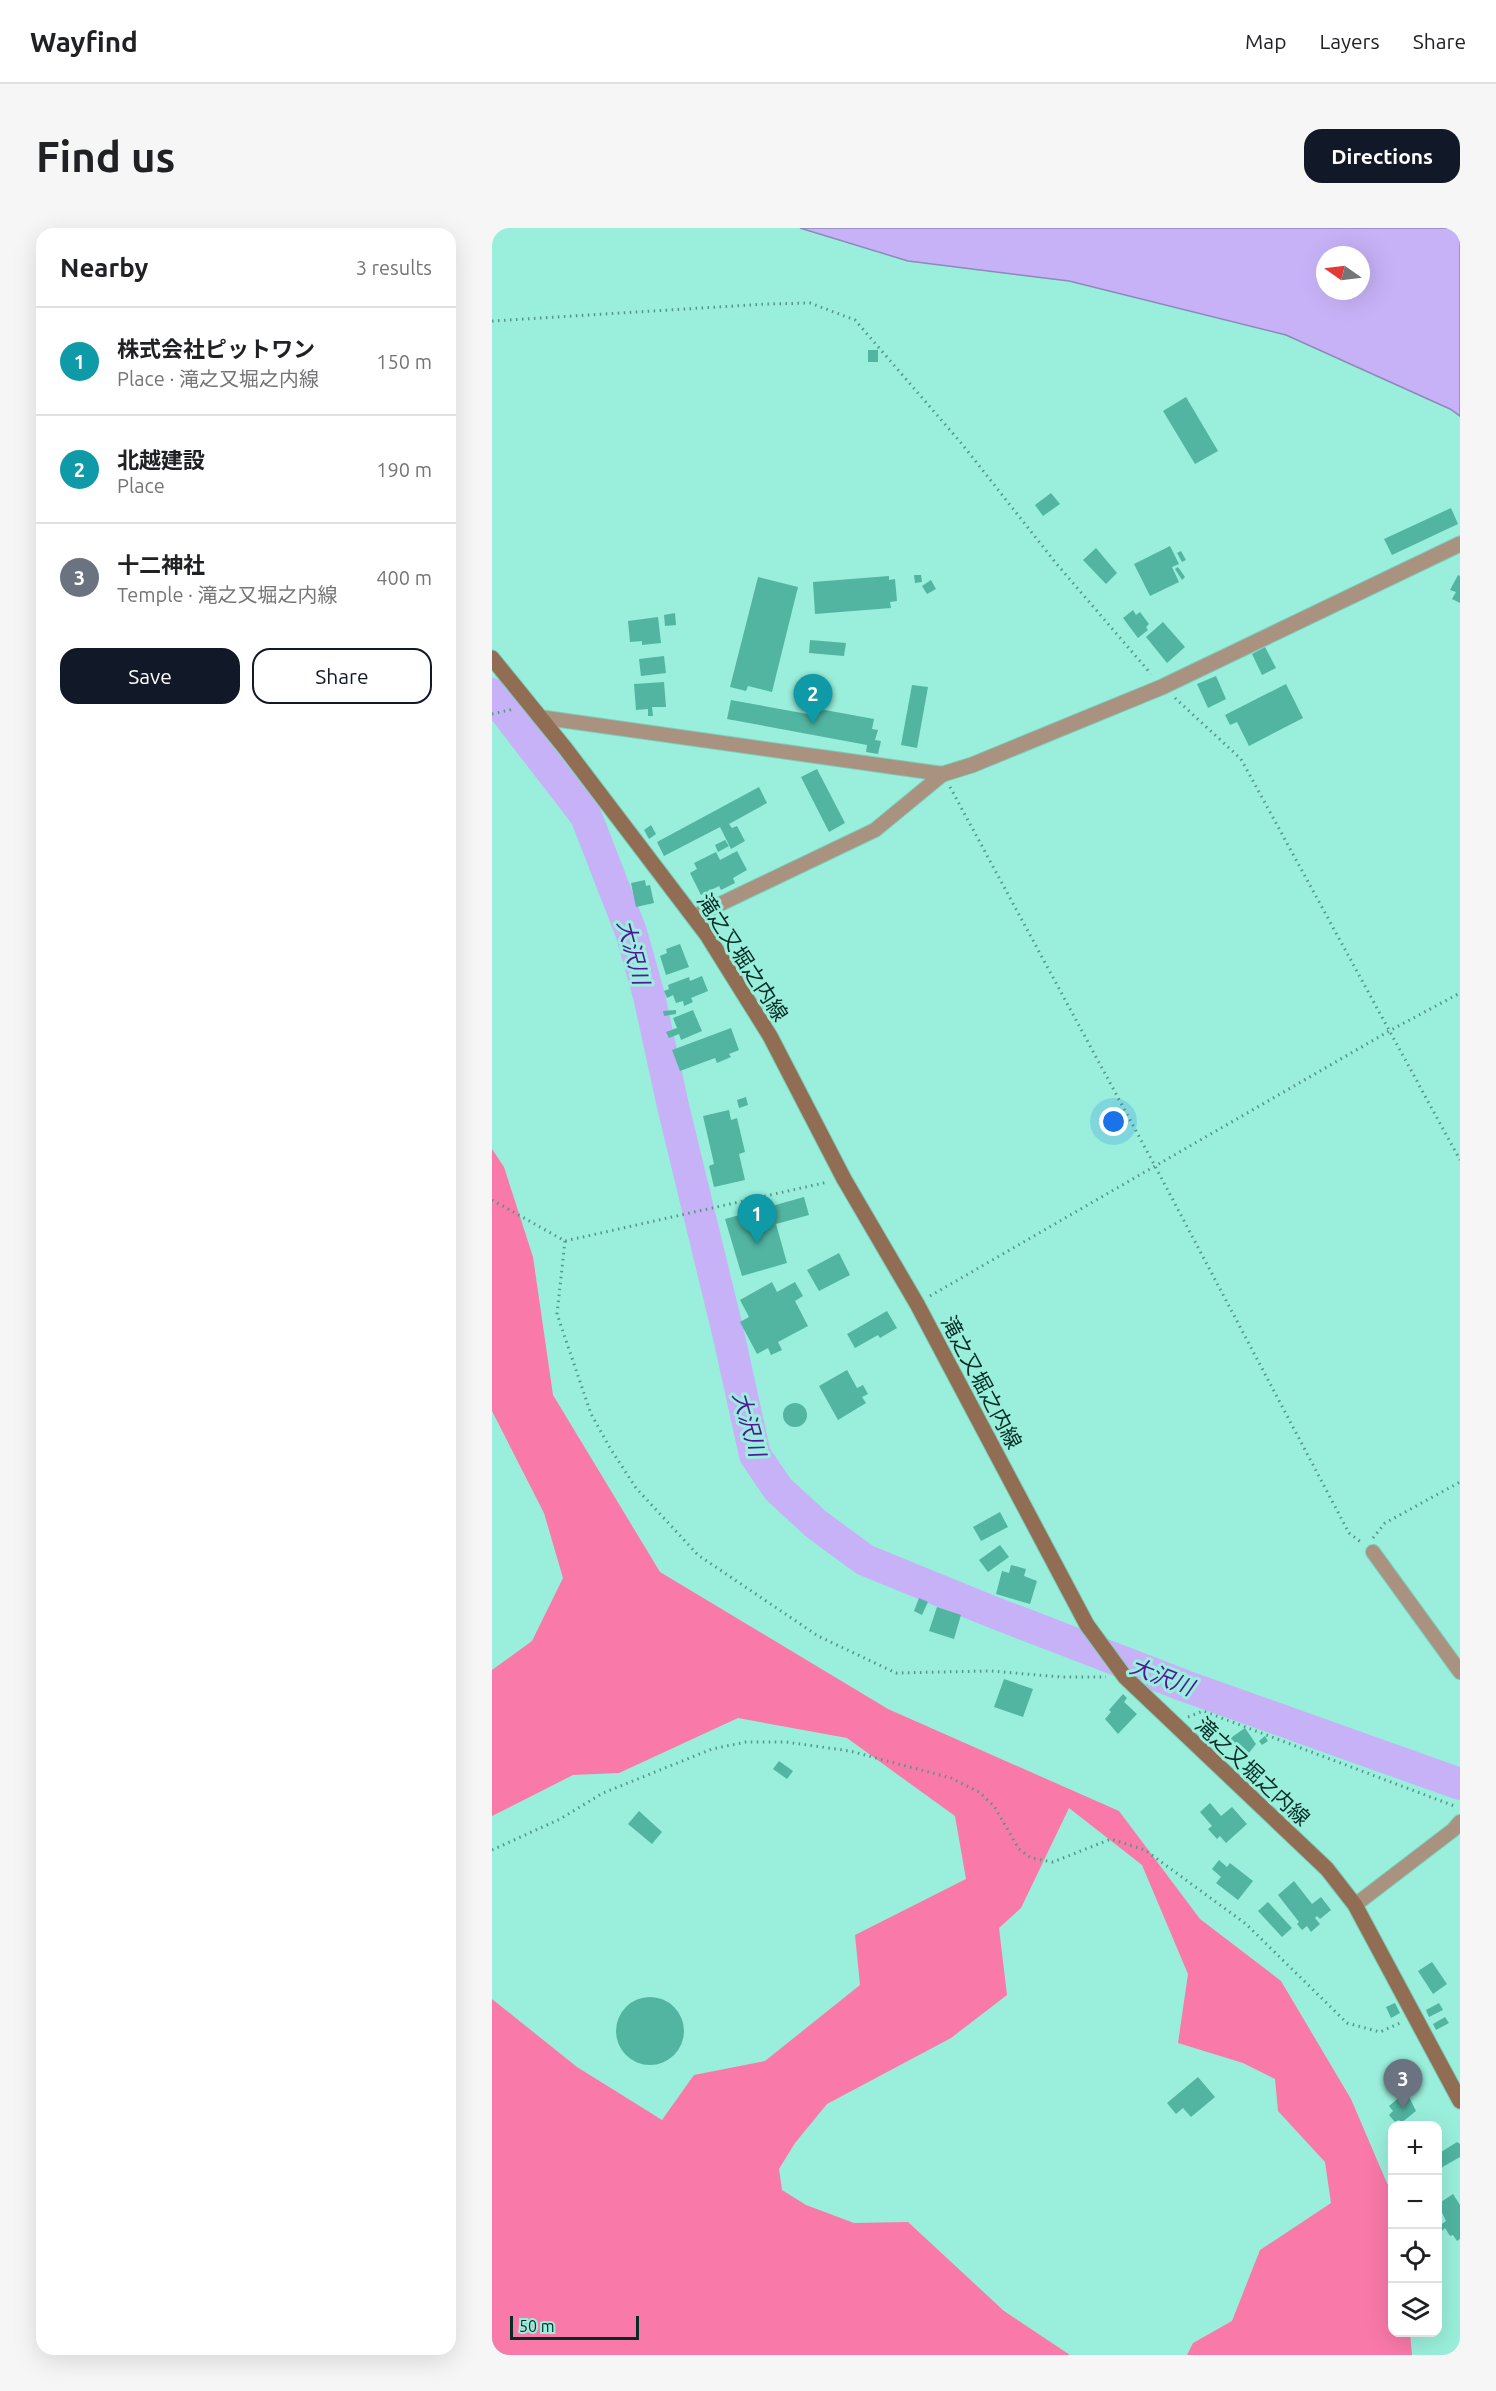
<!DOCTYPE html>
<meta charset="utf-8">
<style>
body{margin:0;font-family:Ubuntu,"Noto Sans JP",sans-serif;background:#f6f6f6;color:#202124}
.controls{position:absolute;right:18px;bottom:18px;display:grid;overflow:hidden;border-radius:12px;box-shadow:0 6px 24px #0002}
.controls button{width:54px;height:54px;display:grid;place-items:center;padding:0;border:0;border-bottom:2px solid #e0e0e0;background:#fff;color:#202124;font:30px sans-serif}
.compass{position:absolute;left:824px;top:18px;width:54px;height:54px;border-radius:50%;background:#fff;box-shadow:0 6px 24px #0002;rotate:284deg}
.scale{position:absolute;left:18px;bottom:15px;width:129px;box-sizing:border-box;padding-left:6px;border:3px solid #062c25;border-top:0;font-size:16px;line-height:21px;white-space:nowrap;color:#062c25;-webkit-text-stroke:4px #99efdb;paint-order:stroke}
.you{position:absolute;left:622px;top:894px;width:21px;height:21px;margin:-15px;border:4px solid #fff;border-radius:50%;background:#1a73e8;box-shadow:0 0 0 9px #1a73e833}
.badge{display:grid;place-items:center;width:39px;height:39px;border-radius:50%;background:#111827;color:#fff;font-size:20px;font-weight:700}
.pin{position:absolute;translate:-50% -50px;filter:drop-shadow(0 2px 3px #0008)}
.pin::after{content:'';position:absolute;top:32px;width:21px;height:18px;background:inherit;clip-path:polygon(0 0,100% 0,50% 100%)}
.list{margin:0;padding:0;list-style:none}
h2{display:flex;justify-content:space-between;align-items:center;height:78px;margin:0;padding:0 24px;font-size:26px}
h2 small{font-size:20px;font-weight:400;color:#757577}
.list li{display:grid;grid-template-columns:39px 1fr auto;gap:18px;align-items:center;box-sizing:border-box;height:108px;padding:0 24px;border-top:2px solid #e0e0e0}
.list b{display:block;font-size:22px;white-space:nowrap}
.list p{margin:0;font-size:20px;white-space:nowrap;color:#757577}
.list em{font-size:20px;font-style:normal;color:#757577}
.actions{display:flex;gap:12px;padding:18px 24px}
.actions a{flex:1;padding:14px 0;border:2px solid #111827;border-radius:18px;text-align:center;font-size:21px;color:#111827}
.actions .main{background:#111827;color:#fff}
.icon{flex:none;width:33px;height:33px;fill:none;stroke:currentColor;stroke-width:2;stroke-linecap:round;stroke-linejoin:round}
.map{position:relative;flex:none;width:968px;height:2127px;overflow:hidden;border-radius:18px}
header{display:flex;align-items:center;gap:36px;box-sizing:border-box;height:84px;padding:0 30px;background:#fff;border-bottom:2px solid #e0e0e0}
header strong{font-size:28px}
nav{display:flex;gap:33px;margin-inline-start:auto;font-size:21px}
.intro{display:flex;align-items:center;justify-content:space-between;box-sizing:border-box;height:144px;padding:0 36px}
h1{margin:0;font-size:42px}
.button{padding:15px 27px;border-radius:18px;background:#111827;color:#fff;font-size:21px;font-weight:700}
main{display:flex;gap:36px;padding:0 36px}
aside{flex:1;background:#fff;border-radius:18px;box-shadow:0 6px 24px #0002}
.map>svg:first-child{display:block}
.forest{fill:#f979a9}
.water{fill:#c7b2f7;stroke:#8d8ab8;stroke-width:1.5;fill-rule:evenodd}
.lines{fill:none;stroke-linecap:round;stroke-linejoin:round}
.river{stroke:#c7b2f7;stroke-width:32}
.building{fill:#51b5a1}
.minor-casing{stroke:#7fccba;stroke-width:16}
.tertiary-casing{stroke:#7fccba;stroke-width:17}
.secondary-casing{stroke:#7fccba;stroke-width:17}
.path{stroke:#569688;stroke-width:3;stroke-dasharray:1.5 4.5;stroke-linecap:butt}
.minor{stroke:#aa9280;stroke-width:14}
.tertiary{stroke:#aa9280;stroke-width:15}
.secondary{stroke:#916e53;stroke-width:15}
.labels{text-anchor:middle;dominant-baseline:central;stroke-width:6;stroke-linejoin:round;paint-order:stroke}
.street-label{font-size:21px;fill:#062c25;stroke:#99efdb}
.water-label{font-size:22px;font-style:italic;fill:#56149c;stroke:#99efdb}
</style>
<header>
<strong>Wayfind</strong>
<nav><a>Map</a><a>Layers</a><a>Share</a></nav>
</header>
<div class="intro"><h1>Find us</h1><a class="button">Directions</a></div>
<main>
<aside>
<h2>Nearby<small>3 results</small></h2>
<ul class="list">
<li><span class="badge" style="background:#0f9aa8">1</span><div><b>株式会社ピットワン</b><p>Place · 滝之又堀之内線</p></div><em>150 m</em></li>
<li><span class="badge" style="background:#0f9aa8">2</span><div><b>北越建設</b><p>Place</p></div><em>190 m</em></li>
<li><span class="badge" style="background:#6b7280">3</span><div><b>十二神社</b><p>Temple · 滝之又堀之内線</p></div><em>400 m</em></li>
</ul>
<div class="actions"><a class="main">Save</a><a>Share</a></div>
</aside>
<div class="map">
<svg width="968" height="2127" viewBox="0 0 968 2127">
<rect width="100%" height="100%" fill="#99efdb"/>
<polygon class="forest" points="0,921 12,939 41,1029 61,1167 168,1344 396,1481 627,1583 708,1691 789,1753 859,1871 900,1967 900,2104 918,2105 920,2127 695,2127 701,2115 740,2093 768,2022 839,1975 833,1934 786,1883 783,1851 751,1835 686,1815 696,1746 650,1637 577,1580 529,1680 507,1700 515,1767 459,1810 335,1876 303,1915 287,1941 290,1962 314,1977 362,1995 416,1994 512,2083 578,2127 0,2127 0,1771 85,1839 170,1892 202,1847 273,1833 368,1757 363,1707 474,1651 463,1588 355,1510 246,1490 127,1545 81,1547 0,1588 0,1442 40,1413 71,1350 52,1285 0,1183"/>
<path class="water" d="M308 0H968V188L958 181 794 107 577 53 416 33ZM833 27H869V63H833Z"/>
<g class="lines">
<polyline class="river" points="0,466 94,588 139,704 157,768 181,878 237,1109 263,1227 286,1261 324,1296 373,1332 498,1383 693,1458 968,1556"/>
</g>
<g class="building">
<rect x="376" y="122" width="10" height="12"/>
<polygon points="694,169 726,223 703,236 671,183"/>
<polygon points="559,265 568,276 551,288 543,277"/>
<polygon points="959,280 966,296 900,327 892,311"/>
<polygon points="678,318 687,336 680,339 687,354 658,368 642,336"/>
<polygon points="604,320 625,345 614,356 591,332"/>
<polygon points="689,323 694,332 690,334 685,325"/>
<polygon points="686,339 693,349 690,352 683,341"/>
<polygon points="422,347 429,347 430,354 423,355"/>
<polygon points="966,347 968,348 968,375 960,371 964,364 958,362"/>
<polygon points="397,348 397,352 403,351 405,373 398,374 399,380 323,386 321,354"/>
<polygon points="266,349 306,359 280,464 256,458 254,463 238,459"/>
<polygon points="439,352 444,361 435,366 430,358"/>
<polygon points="641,382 644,387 648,384 657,396 654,399 656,402 646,410 631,390"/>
<polygon points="183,385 184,397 173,398 172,387"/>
<polygon points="166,389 169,415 150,417 150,413 138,414 136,393"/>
<polygon points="671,394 693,419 675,435 654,409"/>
<polygon points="318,412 354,415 352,428 317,425"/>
<polygon points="773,419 784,440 770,447 760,426"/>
<polygon points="172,428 174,445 149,448 147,431"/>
<polygon points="724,448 734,471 716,480 705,456"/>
<polygon points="172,454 174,479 160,479 161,488 156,488 156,481 144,482 142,456"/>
<polygon points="794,456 811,490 757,518 745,494 738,497 733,487"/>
<polygon points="420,457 436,459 425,520 409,517"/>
<polygon points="239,472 321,487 322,480 382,491 380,501 386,502 383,512 389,513 386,526 374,524 375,517 235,491"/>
<polygon points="325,541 353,595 337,604 309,549"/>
<polygon points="267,559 275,575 237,596 240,600 245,598 253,613 239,621 228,599 172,628 165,614"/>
<polygon points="159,597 164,606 157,611 152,602"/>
<polygon points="233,612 237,618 226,624 223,617"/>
<polygon points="245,623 255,642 241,650 243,655 229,662 227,658 209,667 198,645 205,641 202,635 224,624 228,632"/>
<polygon points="153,652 154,658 158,657 162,675 144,679 139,655"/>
<polygon points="188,716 197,739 174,747 168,728 175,725 174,721"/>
<polygon points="210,748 216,763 199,770 201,774 192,778 191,773 184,775 181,767 175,770 172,763 177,761 176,757 197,749 198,753"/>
<polygon points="184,782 184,786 172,788 171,783"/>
<polygon points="201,782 210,803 189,812 187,806 177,810 174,804 185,800 181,790"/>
<polygon points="239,800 247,822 237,826 239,829 225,835 223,830 188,843 180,822"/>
<polygon points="254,869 256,877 247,880 245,872"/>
<polygon points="237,882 239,892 245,890 253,924 247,926 253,952 222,959 217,938 222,936 211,888"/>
<polygon points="312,969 317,987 284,996 295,1035 250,1048 233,991"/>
<polygon points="347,1025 358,1047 327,1063 315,1042"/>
<polygon points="280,1054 285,1064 303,1054 311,1068 303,1073 316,1098 286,1114 290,1122 279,1127 276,1120 265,1126 248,1094 257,1089 248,1072"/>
<polygon points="395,1083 405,1100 388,1110 386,1107 363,1120 355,1106"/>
<polygon points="355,1142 365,1160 371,1157 376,1166 370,1169 374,1175 346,1192 327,1158"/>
<circle cx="303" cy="1187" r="12"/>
<polygon points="508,1284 516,1299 489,1313 481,1299"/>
<polygon points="508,1317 517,1329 496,1344 487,1332"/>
<polygon points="519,1337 534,1341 532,1348 545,1353 538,1376 504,1366 510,1343 517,1345"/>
<polygon points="427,1370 436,1374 430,1387 422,1383"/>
<polygon points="445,1379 469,1387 462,1411 437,1403"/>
<polygon points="512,1451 541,1461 531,1489 502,1479"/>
<polygon points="631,1466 635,1470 632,1474 645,1486 626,1506 613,1491 619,1484 617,1482"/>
<polygon points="753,1500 764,1516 756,1526 753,1522 747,1526 737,1511"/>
<polygon points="773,1508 776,1513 770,1517 767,1513"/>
<polygon points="287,1533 301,1543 295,1551 281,1541"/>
<polygon points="718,1575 729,1588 740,1579 755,1596 734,1615 728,1608 725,1611 716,1601 720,1598 708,1584"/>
<polygon points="147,1583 170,1604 160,1616 136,1596"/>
<polygon points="727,1632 735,1639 738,1635 761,1653 746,1672 724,1655 729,1649 720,1641"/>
<polygon points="802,1653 820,1676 829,1669 839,1682 828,1691 825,1688 823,1690 828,1696 819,1704 815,1698 810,1702 805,1696 807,1694 786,1667"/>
<polygon points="776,1674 800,1700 790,1709 766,1683"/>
<polygon points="940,1734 955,1756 941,1766 926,1743"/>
<circle cx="158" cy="1803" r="34"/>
<polygon points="903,1775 908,1785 899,1790 894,1779"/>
<polygon points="947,1775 951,1782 937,1789 934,1782"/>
<polygon points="953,1789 957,1795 944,1802 941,1796"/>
<polygon points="706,1849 723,1869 699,1889 691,1880 684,1886 675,1875"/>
<polygon points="910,1867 914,1872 917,1869 924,1883 909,1895 907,1892 903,1894 897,1887 901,1883 897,1878"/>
<polygon points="965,1914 968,1916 968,1929 947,1941 946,1926"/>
<polygon points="961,1966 968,1977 968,2011 965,2013 961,2007 958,2008 953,2000 950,2003 947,1998 954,1993 946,1976"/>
</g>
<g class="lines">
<g class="minor-casing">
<g id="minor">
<polyline points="47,489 451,546"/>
<polyline points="201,689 383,602 451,546"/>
<polyline points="881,1324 968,1444"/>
<polyline points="863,1677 961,1602 968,1594"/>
</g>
</g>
<g class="tertiary-casing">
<polyline id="tertiary" points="451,546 480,537 670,459 968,316"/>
</g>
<g class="secondary-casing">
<polyline id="secondary" points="0,430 73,520 215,707 278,808 352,951 425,1076 595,1397 633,1449 835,1641 863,1677 968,1873"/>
</g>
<g class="path">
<polyline points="0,93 274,76 318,75 363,92 470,216 563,334 659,446"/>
<polyline points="683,470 749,531 968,932"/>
<polyline points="0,486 22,481"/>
<polyline points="458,559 663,938 857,1305 870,1315"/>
<polyline points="0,972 73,1013 336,954"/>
<polyline points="73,1013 65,1086 99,1186 118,1220 144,1260 206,1327 326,1408 404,1445 499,1443 569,1449 614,1449"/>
<polyline points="438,1068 899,802 968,765"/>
<polyline points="881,1310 893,1295 968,1254"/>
<polyline points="696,1489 711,1483 965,1579"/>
<polyline points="0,1622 68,1591 111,1565 220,1521 254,1514 294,1514 358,1523 459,1550 487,1564 502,1578 527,1621 539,1630 561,1634 619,1611 653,1622 754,1696 855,1795 888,1804 908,1795"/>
</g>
<use href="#minor" class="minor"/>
<use href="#tertiary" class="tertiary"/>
<use href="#secondary" class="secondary"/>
</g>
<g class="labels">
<g class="street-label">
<text transform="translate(251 729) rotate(57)">滝之又堀之内線</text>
<text transform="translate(490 1154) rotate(62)">滝之又堀之内線</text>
<text transform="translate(761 1543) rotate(43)">滝之又堀之内線</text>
</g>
<g class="water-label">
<text transform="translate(142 724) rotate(75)">大沢川</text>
<text transform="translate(258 1196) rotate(74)">大沢川</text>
<text transform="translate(670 1448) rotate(21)">大沢川</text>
</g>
</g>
</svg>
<div class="controls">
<button>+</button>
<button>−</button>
<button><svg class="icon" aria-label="locate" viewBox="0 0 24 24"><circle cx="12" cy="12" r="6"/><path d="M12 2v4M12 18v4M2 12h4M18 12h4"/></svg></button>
<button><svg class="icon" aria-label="layers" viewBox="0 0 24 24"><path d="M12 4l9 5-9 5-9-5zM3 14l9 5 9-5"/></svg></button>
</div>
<svg class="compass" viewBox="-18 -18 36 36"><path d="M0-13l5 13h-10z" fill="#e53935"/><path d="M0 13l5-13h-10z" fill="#757577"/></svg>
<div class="scale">50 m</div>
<div class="you"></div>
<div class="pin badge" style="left:265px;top:1016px;background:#0f9aa8">1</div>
<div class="pin badge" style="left:321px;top:496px;background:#0f9aa8">2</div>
<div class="pin badge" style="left:911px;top:1881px;background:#6b7280">3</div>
</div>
</main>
